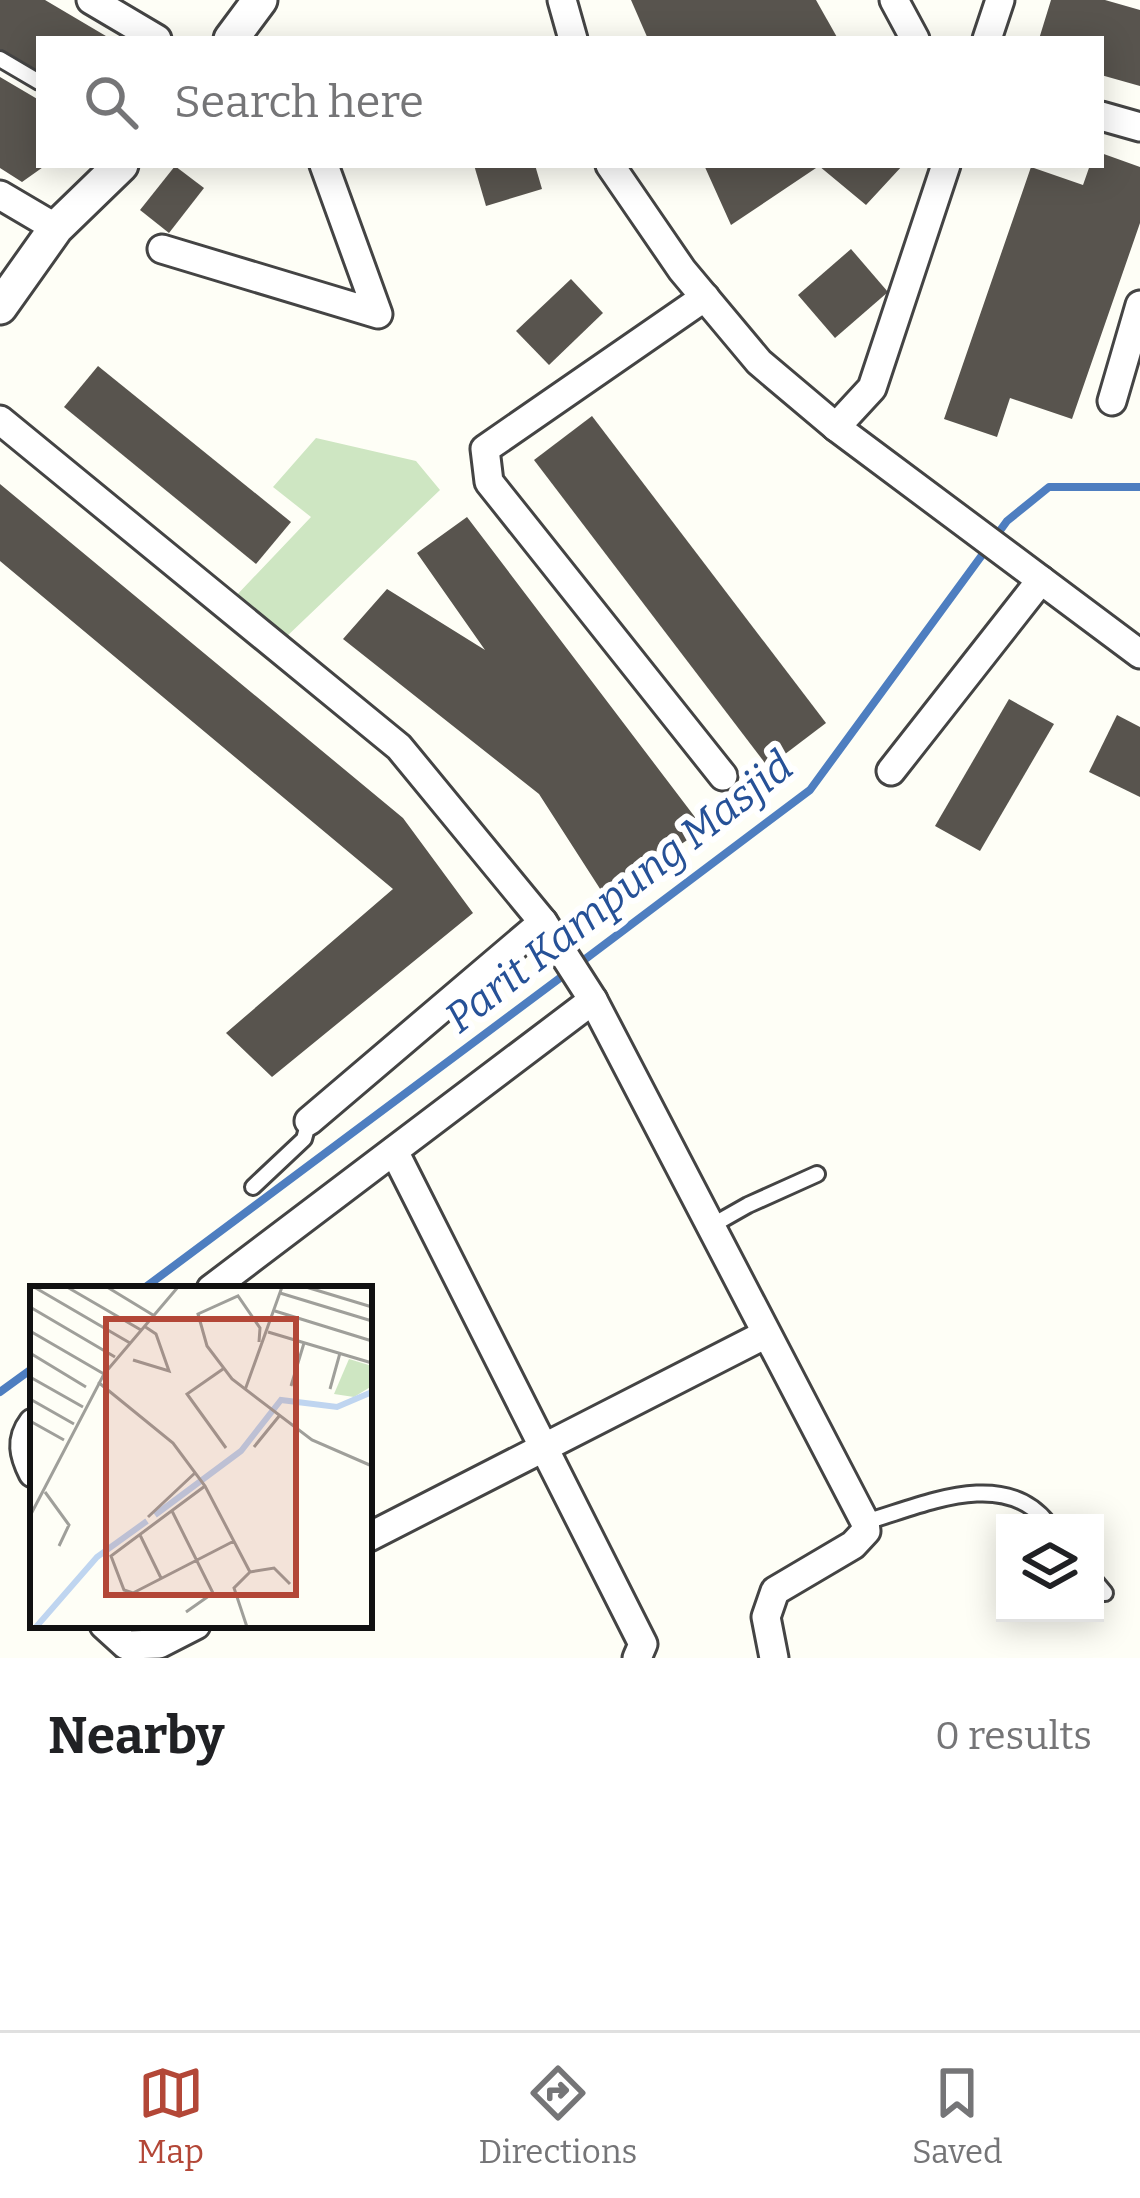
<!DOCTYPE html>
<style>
body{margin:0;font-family:Bitter,serif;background:#f6f6f6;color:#202124}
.controls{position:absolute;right:36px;bottom:36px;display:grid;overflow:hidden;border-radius:0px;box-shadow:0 6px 30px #0003}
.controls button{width:108px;height:108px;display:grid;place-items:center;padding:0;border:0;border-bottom:3px solid #e0e0e0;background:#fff;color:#202124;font:60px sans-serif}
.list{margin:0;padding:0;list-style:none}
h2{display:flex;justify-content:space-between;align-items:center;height:156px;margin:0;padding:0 48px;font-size:51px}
h2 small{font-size:39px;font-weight:400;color:#757577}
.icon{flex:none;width:66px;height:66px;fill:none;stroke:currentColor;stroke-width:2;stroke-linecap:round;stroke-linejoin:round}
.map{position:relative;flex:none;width:1140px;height:1658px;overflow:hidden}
.search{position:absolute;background:#fff;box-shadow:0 6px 30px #0003;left:36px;right:36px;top:36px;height:132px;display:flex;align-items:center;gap:30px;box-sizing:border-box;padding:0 42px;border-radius:0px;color:#757577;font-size:45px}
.sheet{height:372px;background:#fff}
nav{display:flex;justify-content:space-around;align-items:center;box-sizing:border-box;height:168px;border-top:3px solid #e0e0e0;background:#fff;font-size:33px;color:#757577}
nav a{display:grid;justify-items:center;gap:6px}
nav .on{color:#b34737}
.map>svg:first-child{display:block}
.green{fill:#cee6c2}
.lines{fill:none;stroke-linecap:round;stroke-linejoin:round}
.stream{stroke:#4e7ec0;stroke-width:8}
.building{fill:#58544e}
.service-casing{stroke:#444;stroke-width:20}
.minor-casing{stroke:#444;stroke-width:33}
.tertiary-casing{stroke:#444;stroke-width:39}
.service{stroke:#fff;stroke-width:14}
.minor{stroke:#fff;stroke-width:27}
.tertiary{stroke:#fff;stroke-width:33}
.labels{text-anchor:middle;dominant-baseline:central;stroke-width:12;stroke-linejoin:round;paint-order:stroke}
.water-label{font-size:42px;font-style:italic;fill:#265197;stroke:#fff}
.inset-river{fill:none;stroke:#bfd5f0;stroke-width:6}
.inset-road{fill:none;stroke:#9f9f9a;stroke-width:3}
.view{fill:#b34737;fill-opacity:0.15;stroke:#b34737;stroke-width:6}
.inset-edge{fill:none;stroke:#111;stroke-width:6}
</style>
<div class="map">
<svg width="1140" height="1658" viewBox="0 0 1140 1658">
<rect width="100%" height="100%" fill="#fefef6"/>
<polygon class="green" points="316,438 416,461 440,490 284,639 234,598 311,517 273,487"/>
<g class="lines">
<g class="stream">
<polyline points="580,963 810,790 1007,521 1049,487 1140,487"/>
<polyline points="143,1289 568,972"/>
<polyline points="0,1392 33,1368"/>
</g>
</g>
<g class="building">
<polygon points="0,0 45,0 111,39 39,39 39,72 0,49"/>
<polygon points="631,0 816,0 838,39 648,39"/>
<polygon points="1051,0 1105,0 1140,10 1140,86 1101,75 1101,39 1039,39"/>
<polygon points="0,77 39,100 39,165 46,165 22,182 0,168"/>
<polygon points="1101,153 1140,167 1140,223 1072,419 1010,398 997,437 944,419 1031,167 1083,185 1090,165 1101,165"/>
<polygon points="474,165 535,165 542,189 486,206"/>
<polygon points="704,165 903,165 866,205 819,166 731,225"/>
<polygon points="175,166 204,188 169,233 140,210"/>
<polygon points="851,249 888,292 835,338 798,295"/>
<polygon points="571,279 603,313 549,365 516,331"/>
<polygon points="98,366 291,522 256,564 64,407"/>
<polygon points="592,416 826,723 768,767 534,460"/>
<polygon points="0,484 403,818 473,913 272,1077 226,1033 393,889 0,561"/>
<polygon points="467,517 704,829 604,895 539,794 343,639 387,589 485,650 417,553"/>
<polygon points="1009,699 1054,724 980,851 935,826"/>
<polygon points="1117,715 1140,727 1140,797 1089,772"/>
</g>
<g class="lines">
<g class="service-casing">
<g id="service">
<polyline points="0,59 39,82"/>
<polyline points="253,1187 304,1139 309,1121"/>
<polyline points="711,1226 748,1205 817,1174"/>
<path d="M865 1522C922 1506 1003 1466 1048 1523"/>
<polyline points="1095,1581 1105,1593"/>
</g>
</g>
<g class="minor-casing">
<g id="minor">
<polyline points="91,0 157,39"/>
<polyline points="562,0 573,39"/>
<polyline points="894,0 915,39"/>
<polyline points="987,39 1000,0"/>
<polyline points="1101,116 1140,127"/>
<polyline points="610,165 682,270 759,362 836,427 1140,654"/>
<polyline points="0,195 56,228"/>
<polyline points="162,249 378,314 324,165"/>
<polyline points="705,297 485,449 489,482 723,776"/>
<polyline points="1112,401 1140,305"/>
<polyline points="0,420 399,747 543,922 593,1000 865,1522 866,1531 853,1545 775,1591 766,1617 774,1658"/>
<polyline points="836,427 872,388 946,165"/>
<polyline points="891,771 1041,580"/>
<polyline points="309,1121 543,922"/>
<polyline points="394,1151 643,1644 637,1658"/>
<polyline points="211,1289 593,1000"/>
<path d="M33 1423C20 1440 24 1455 33 1473"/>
<polyline points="369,1537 766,1334"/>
<polyline points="104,1625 126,1645 159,1644 196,1625"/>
</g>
</g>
<g class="tertiary-casing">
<g id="tertiary">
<polyline points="231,39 260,0"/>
<polyline points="0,307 56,228 121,165"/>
</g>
</g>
<use href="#service" class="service"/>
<use href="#minor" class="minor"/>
<use href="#tertiary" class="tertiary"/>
</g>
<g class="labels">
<g class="water-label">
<text transform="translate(619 892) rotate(-38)">Parit Kampung Masjid</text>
</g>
</g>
<g transform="translate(30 1286)">
<rect width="342" height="342" fill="#fefef6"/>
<path d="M319 73 342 80V100L324 111 304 108Z" fill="#cee6c2"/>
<path class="inset-river" d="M125 229 211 165 251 114 307 121 342 106M6 341 67 271 117 235"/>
<path class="inset-road" d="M4 1 100 57M37 1 111 44M77 1 123 29M276 1 342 21M250 7 342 35M0 21 85 71M245 25 342 55M0 45 74 88M238 46 342 77M229 56 230 42 208 10 168 28 177 60 202 93 282 154 342 180M0 67 56 101M103 74 139 85 126 48 114 40M193 83 157 108 196 162M0 91 53 121M68 96 143 157 175 200 220 286 204 302 217 341M261 100 274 57M300 103 310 67M215 104 252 1M0 113 44 138M0 135 34 154M224 161 250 129M175 200 81 270 94 304 103 307 204 255M15 206 39 239 29 260M142 225 183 307 156 326M0 230 74 88 148 1M118 231 166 186M110 249 131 292M220 286 244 282 260 298"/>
<path class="view" d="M76 33H266V309H76Z"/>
<rect width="342" height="342" class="inset-edge"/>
</g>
</svg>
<div class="controls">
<button><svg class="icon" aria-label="layers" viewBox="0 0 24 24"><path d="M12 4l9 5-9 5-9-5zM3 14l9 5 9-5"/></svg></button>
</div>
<div class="search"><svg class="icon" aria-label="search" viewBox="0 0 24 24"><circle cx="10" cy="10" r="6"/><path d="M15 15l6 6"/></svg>Search here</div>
</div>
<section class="sheet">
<h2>Nearby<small>0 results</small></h2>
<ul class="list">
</ul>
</section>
<nav>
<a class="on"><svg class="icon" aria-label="map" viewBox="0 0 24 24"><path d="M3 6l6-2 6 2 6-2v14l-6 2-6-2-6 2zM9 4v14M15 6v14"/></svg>Map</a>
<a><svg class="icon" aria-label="directions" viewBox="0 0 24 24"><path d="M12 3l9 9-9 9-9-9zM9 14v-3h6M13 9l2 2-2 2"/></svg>Directions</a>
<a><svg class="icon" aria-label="saved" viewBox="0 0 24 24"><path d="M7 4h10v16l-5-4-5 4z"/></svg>Saved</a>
</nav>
